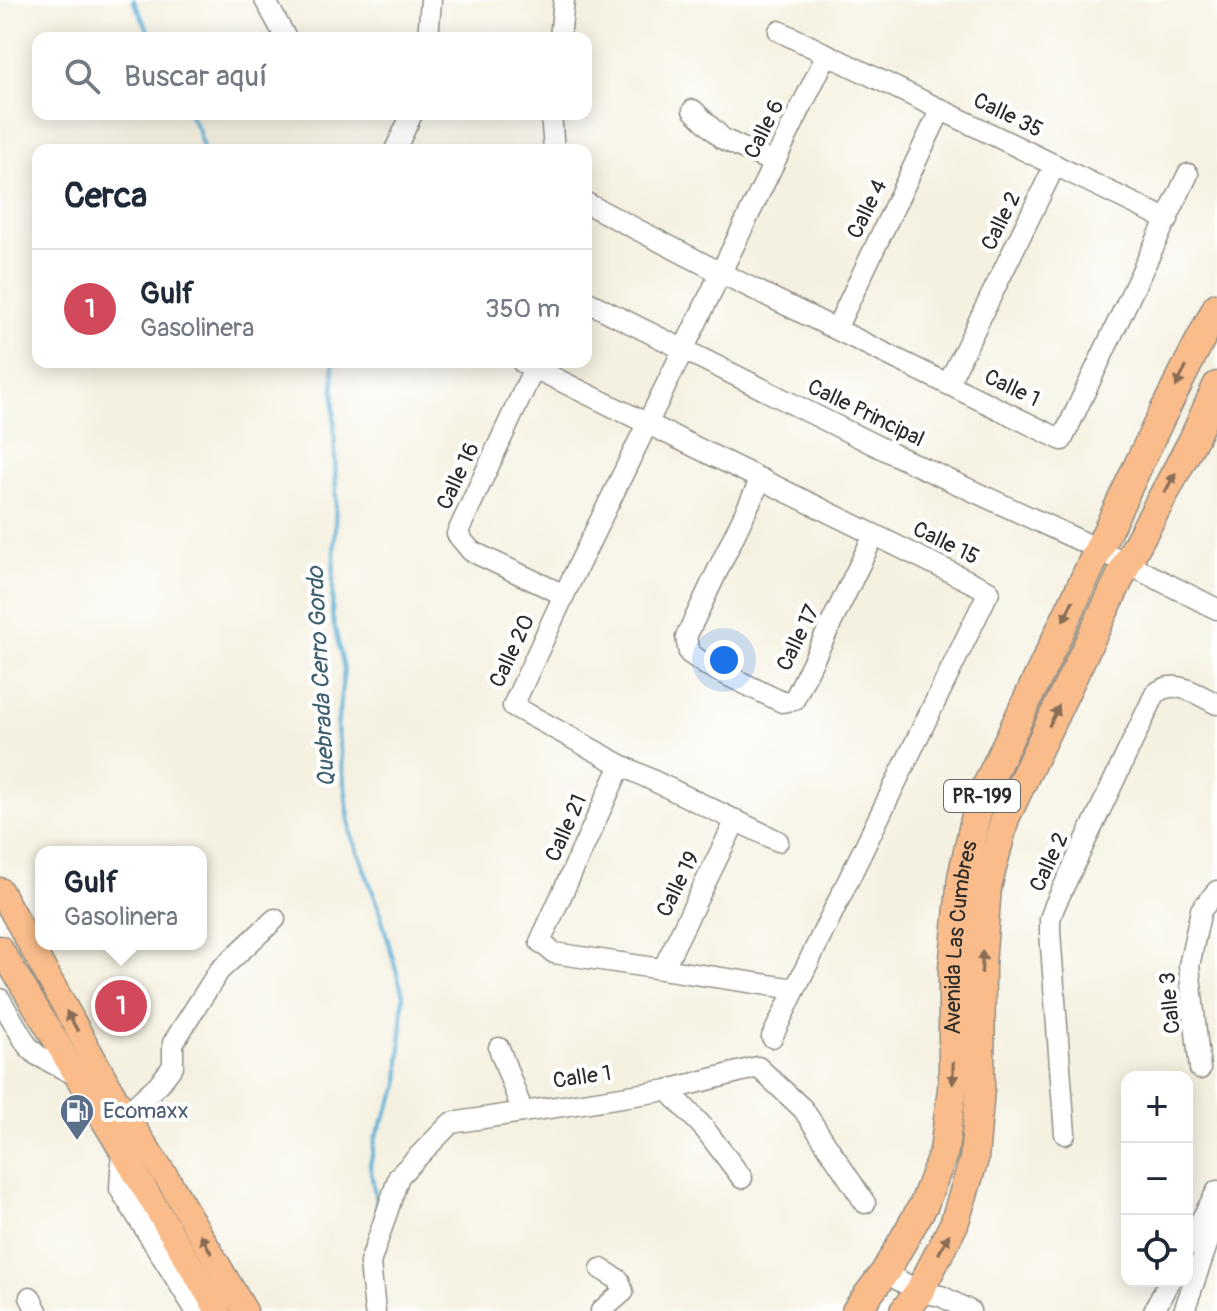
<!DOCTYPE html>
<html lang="es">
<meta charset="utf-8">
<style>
body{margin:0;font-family:Pangolin,sans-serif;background:#f6f6f7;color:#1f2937}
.controls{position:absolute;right:24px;bottom:24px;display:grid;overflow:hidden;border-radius:16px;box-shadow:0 4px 20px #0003}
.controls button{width:72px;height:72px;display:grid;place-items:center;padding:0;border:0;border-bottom:2px solid #e0e1e3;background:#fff;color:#1f2937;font:40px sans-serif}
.you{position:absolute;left:724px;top:660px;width:28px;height:28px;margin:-20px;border:6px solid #fff;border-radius:50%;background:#1a73e8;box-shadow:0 0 0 12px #1a73e833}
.badge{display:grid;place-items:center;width:52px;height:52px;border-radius:50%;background:#d1495b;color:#fff;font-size:26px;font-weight:700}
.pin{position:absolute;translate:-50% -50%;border:4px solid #fff;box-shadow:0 2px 8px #0006}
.popup{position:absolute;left:35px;top:846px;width:172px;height:104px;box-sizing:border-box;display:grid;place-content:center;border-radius:16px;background:#fff;filter:drop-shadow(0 2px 6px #0005);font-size:26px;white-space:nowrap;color:#747a83}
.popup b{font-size:30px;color:#1f2937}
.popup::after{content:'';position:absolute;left:50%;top:100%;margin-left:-16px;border:16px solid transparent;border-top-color:#fff}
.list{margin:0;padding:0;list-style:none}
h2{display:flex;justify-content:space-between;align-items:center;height:104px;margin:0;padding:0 32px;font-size:34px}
h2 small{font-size:26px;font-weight:400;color:#747a83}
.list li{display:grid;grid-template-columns:52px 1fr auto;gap:24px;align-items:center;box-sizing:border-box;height:120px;padding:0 32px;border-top:2px solid #e0e1e3}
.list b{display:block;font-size:30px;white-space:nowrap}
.list p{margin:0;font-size:26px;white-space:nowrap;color:#747a83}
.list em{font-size:26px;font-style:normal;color:#747a83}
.icon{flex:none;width:44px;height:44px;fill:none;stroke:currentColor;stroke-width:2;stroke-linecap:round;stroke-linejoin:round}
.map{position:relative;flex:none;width:1217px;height:1311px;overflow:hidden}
.search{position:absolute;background:#fff;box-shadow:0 4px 20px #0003;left:32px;top:32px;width:560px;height:88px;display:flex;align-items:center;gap:20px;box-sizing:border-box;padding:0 28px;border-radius:16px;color:#747a83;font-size:30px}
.panel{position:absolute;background:#fff;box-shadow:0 4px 20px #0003;left:32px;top:144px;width:560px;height:224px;border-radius:16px}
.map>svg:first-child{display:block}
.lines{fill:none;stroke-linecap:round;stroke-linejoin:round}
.stream{stroke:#57aed4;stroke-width:4}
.minor-casing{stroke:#908e86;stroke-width:23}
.major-casing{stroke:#908e86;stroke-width:27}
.highway-casing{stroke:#908e86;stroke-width:31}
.minor{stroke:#fff;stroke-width:20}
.major{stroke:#f9bc8a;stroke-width:24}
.highway{stroke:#f9bc8a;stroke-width:28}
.oneway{fill:#886c56}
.labels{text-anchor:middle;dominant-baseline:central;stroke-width:8;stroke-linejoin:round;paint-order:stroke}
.shield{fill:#fff;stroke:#6b6b6b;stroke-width:2}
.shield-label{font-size:20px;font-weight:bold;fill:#2b2b2b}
.street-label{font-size:22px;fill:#2b2b2b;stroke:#fff}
.service-label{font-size:22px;fill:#4e5e75;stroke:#fff;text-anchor:start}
.water-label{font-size:24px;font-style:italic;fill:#3d5f6f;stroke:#fff}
</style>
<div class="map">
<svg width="1217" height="1311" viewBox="0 0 1217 1311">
<rect width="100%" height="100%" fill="#fff"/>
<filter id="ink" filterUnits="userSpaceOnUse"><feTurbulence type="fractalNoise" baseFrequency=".0125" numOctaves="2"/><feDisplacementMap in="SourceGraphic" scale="16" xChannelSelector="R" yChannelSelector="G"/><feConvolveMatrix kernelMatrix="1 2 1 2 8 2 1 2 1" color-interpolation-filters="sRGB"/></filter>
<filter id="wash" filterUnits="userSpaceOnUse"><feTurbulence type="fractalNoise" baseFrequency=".006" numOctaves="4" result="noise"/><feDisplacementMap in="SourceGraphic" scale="32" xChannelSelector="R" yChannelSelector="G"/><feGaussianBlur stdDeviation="1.8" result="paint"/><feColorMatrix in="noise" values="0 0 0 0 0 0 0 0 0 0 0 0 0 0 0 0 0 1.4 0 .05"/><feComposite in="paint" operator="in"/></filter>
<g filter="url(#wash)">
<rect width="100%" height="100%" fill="#f5f1e1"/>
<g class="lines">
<g class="stream">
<polyline points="133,0 152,38"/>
<polyline points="189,114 199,131 203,150"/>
<polyline points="333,362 336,499 332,615 344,669 337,728 351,834 378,905 403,995 399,1086 376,1136 370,1165 378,1213"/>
</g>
</g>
</g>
<g filter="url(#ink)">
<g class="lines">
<g class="minor-casing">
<g id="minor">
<polyline points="265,0 286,38"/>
<polyline points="779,31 1168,220"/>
<polyline points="428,38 431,0"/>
<polyline points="560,38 564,0"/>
<polyline points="693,110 723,139 774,163"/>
<polyline points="551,114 554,150"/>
<polyline points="395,150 412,114"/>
<polyline points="586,203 721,273 1062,440 1188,174"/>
<polyline points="586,301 893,454 1098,549 1217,609"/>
<polyline points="836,329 941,109"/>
<polyline points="522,362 989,591 772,1037"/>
<polyline points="534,368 457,534 471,551 564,595"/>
<polyline points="948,384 1055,165"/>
<polyline points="761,479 686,637 689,653 706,665 782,702 794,700 874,535"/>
<polyline points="621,765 540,942 554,953 795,989"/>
<polyline points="778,841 621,765 513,706 564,595 827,54"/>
<polyline points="663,969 736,820"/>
<polyline points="0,999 27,1045 37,1055 77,1076"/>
<polyline points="499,1048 522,1110"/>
<polyline points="1200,1069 1189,966 1201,910 1217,891"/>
<polyline points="668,1090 704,1128 742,1178"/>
<polyline points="125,1115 160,1083 173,1066 173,1043 219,971 275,919"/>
<path d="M1065 1134 1050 932V919L1055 905 1155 694C1175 677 1196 694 1217 704"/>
<polyline points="122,1151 120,1189 196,1311"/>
<polyline points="1187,1246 1217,1191"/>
<polyline points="885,1272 919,1292 941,1296 970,1311"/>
<polyline points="30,1297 37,1311"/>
<polyline points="375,1311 370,1263 399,1176 451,1123 668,1090 758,1067 803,1109 865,1203"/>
<polyline points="601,1311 623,1292 619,1280 601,1269"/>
<polyline points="1154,1311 1169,1281"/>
<polyline points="1184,1311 1217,1216"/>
</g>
</g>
<g class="major-casing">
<g id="major">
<polyline points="0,890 125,1115 169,1181 245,1311"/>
<polyline points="0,948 218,1311"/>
</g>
</g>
<g class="highway-casing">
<g id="highway">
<path id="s1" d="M856 1311 885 1272 924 1204 944 1151 953 1081V968L962 877 979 802 1161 417 1217 307"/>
<polyline points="904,1311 919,1292 954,1224 974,1159 980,1089 981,965 987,887 1005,818 1127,563 1194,438 1217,386"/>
</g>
</g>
<use href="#minor" class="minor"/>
<use href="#major" class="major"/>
<use href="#highway" class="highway"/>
</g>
<defs><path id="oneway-solid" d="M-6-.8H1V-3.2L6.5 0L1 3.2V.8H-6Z" transform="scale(2)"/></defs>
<g class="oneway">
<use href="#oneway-solid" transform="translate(1181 377) rotate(117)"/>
<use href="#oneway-solid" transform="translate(1170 483) rotate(-62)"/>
<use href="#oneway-solid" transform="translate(1068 611) rotate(115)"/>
<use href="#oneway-solid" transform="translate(1054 716) rotate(-64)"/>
<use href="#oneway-solid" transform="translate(982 962) rotate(-87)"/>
<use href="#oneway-solid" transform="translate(72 1021) rotate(-120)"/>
<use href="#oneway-solid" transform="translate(953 1073) rotate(91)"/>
<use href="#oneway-solid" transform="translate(206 1244) rotate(-120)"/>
<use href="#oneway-solid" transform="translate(944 1244) rotate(-62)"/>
</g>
</g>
<defs>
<g id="fuel-pin" transform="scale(1.8)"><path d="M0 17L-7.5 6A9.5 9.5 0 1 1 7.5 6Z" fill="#5c6f8a" stroke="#fff"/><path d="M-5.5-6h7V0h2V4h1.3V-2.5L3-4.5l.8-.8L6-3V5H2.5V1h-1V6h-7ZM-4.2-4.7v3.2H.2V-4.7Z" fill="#fff"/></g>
</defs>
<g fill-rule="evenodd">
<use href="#fuel-pin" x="77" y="1111"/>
</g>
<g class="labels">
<rect class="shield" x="944" y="780" width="76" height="32" rx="6"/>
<g class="shield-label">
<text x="982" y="796">PR-199</text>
</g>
<g class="street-label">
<text transform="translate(1008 115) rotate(26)">Calle 35</text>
<text transform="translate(764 129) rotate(-64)">Calle 6</text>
<text transform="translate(867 209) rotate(-64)">Calle 4</text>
<text transform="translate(1001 221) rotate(-64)">Calle 2</text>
<text transform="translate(1012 388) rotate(26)">Calle 1</text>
<text transform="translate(866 413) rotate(26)">Calle Principal</text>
<text transform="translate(458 476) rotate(-65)">Calle 16</text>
<text transform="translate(946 543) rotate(26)">Calle 15</text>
<text transform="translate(798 638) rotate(-64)">Calle 17</text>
<text transform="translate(512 651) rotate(-65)">Calle 20</text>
<text transform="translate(566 828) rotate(-66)">Calle 21</text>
<text transform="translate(1049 862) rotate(-65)">Calle 2</text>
<text transform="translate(678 884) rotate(-64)">Calle 19</text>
<text stroke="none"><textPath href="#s1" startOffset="398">Avenida Las Cumbres</textPath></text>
<text transform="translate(1170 1003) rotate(-95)">Calle 3</text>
<text transform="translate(582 1077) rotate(-8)">Calle 1</text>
</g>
<g class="service-label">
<text x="103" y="1111">Ecomaxx</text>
</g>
<g class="water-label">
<text transform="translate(321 677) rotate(-93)">Quebrada Cerro Gordo</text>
</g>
</g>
</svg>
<div class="controls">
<button>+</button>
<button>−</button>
<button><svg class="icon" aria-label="locate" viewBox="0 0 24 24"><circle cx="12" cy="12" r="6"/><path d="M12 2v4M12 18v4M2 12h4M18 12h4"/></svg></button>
</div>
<div class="you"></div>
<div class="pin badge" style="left:121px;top:1006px">1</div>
<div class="popup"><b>Gulf</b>Gasolinera</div>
<div class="search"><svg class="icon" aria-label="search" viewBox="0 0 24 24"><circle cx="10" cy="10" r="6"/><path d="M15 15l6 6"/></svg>Buscar aquí</div>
<section class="panel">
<h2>Cerca<small></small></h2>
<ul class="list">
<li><span class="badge">1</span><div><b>Gulf</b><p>Gasolinera</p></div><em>350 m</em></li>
</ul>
</section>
</div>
